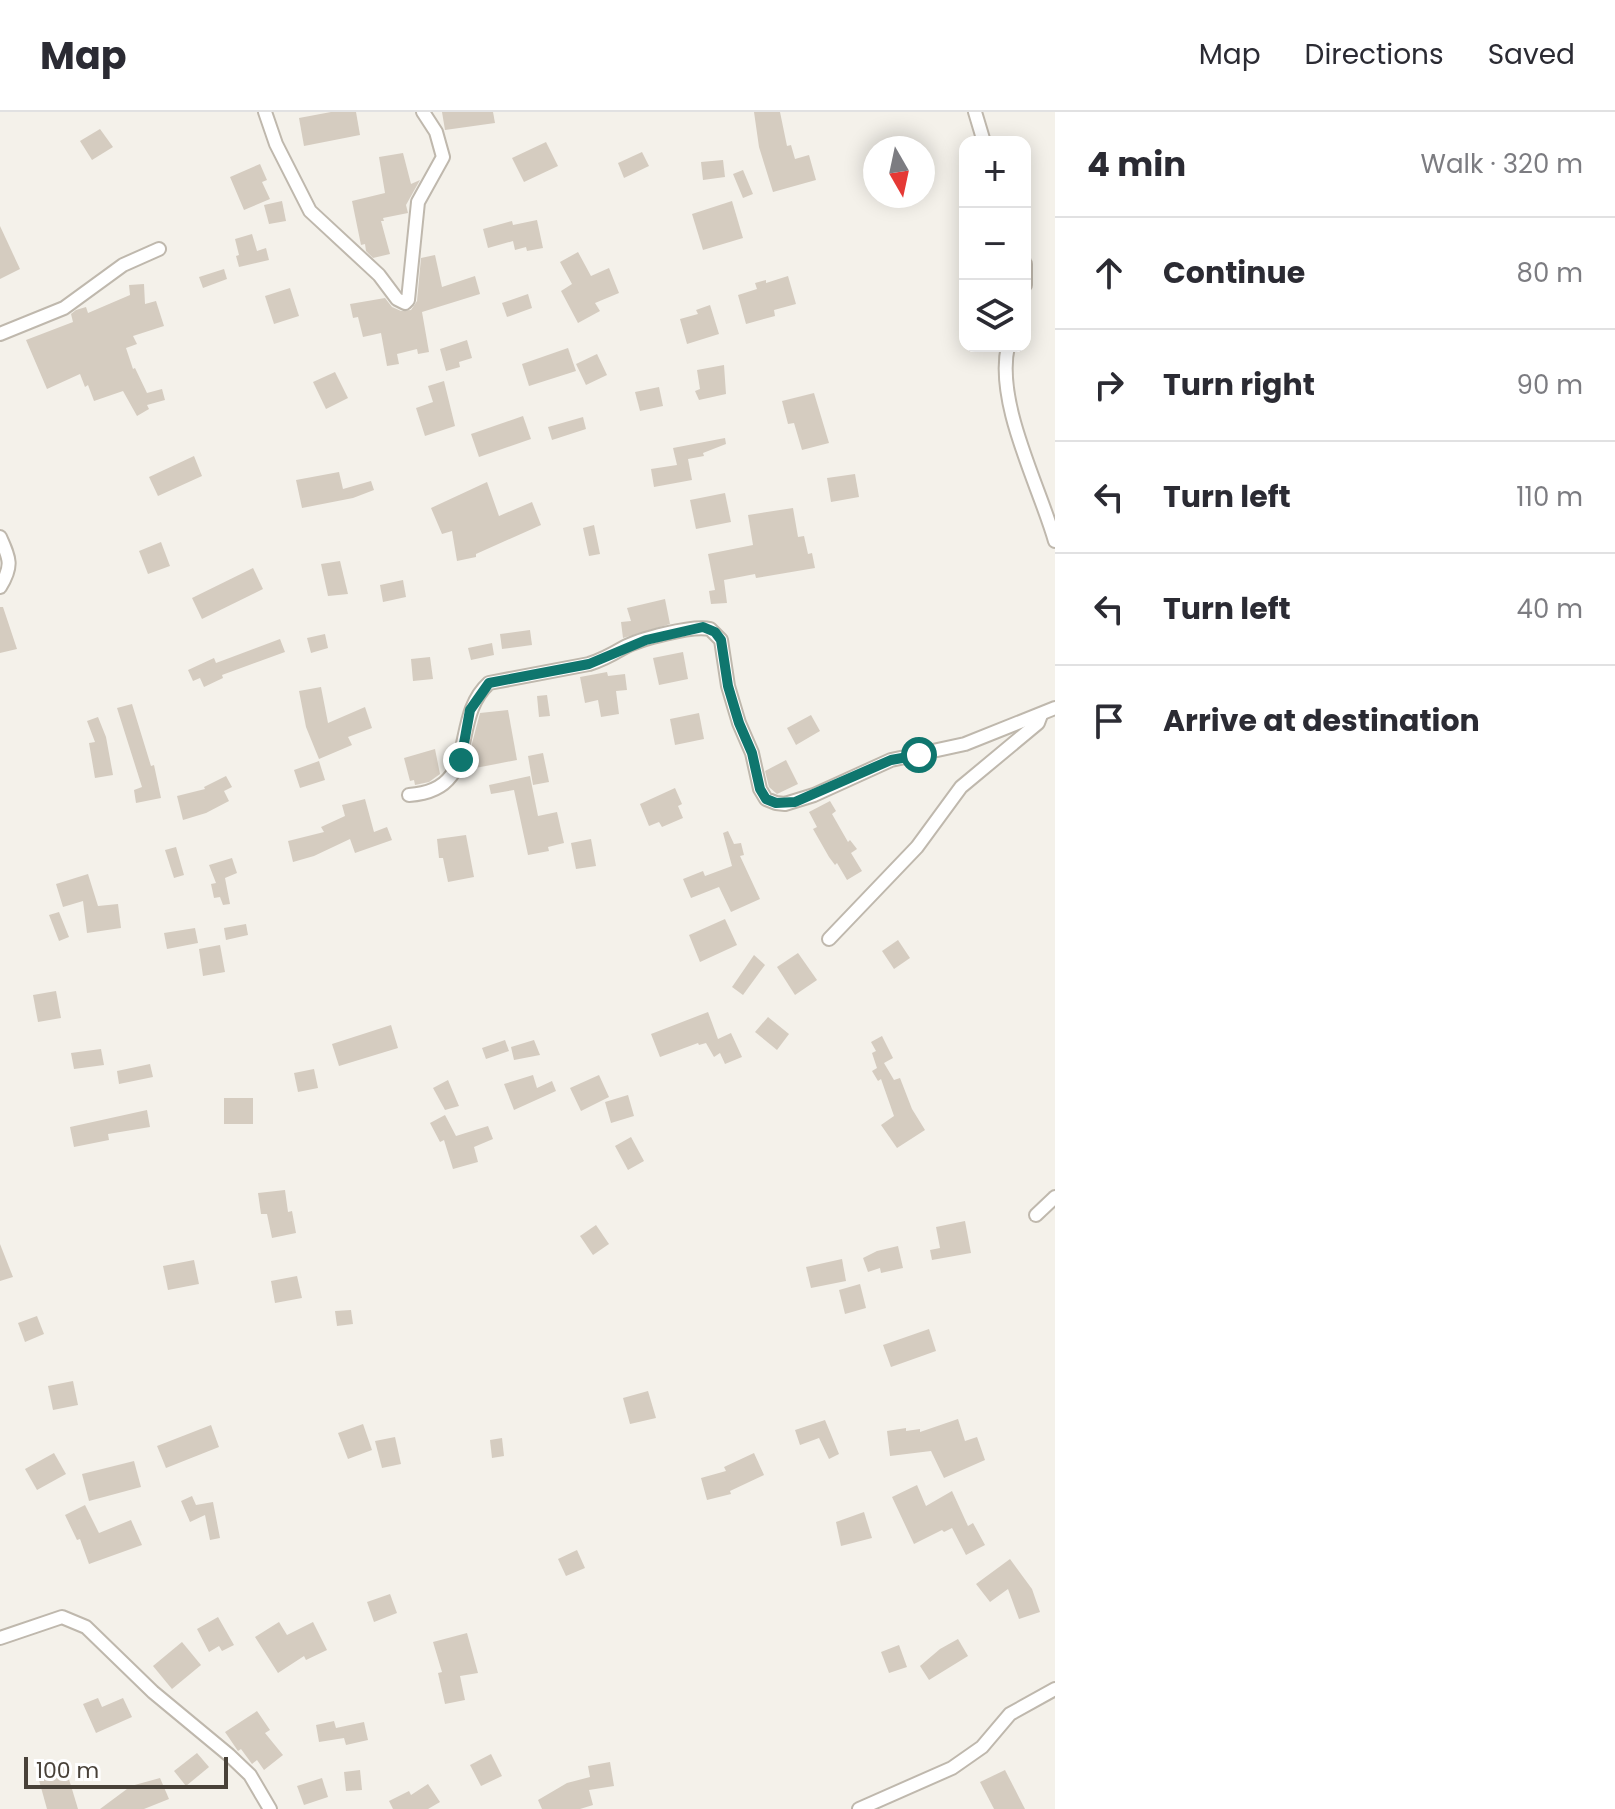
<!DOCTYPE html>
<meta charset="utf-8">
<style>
body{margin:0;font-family:Poppins,sans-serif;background:#f7f7f7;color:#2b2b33}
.controls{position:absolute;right:24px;top:24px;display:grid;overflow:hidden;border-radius:16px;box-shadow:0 4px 20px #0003}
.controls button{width:72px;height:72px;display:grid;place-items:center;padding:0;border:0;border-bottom:2px solid #e1e1e2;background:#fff;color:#2b2b33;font:40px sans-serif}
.compass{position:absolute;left:863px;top:24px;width:72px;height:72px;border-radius:50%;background:#fff;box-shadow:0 4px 20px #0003;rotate:171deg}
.scale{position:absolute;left:24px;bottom:20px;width:204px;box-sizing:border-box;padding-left:8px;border:4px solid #484138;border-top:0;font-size:22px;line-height:28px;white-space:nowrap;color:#484138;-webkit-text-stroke:6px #fff;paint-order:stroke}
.stop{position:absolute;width:24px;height:24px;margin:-18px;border:6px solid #0f766e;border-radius:50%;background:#fff}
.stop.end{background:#0f766e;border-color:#fff;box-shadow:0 2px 8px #0008}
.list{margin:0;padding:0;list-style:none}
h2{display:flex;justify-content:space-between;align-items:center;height:104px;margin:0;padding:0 32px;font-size:34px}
h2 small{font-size:26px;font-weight:400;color:#7c7c81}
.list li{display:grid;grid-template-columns:52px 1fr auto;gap:24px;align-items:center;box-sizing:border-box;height:112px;padding:0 32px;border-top:2px solid #e1e1e2}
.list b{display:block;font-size:30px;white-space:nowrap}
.list em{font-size:26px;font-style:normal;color:#7c7c81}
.icon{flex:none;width:44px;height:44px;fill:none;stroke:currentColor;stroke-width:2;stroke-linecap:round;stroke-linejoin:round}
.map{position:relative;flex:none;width:1055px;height:1697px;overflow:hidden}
header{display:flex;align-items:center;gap:48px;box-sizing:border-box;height:112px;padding:0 40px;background:#fff;border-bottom:2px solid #e1e1e2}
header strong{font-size:38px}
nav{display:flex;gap:44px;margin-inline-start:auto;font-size:28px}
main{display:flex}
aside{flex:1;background:#fff}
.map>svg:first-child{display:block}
.building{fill:#d5ccc0}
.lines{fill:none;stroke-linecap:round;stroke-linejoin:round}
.minor-casing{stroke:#bfb8ad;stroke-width:16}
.minor{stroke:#fff;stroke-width:12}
.route{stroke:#0f766e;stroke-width:10}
</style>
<header>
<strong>Map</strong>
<nav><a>Map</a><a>Directions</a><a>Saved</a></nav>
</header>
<main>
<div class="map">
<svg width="1055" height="1697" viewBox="0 0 1055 1697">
<rect width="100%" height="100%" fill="#f4f1ea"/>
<g class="building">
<polygon points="331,0 356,0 360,23 304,34 299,6"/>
<polygon points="442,0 493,0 495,11 445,18"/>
<polygon points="754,0 780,0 787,34 791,33 795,47 809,43 816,68 773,80 759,35"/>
<polygon points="100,17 113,35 92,48 80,29"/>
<polygon points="546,30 558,54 524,70 512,46"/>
<polygon points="642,40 649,54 624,66 618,51"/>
<polygon points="403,41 411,72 420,68 406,93 408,101 383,106 384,109 381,109 390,142 373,146 366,139 365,132 361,133 352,89 385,81 379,45"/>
<polygon points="723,48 725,65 703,68 701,50"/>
<polygon points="260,52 267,68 262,70 270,87 244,98 230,65"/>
<polygon points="743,58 753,82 743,86 733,62"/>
<polygon points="282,89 286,109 269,112 264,93"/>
<polygon points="732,89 743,126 703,138 692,102"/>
<polygon points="537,108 543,136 527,139 526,135 515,138 513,129 488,136 483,117 512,109 513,113"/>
<polygon points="0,114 20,157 0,167"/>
<polygon points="252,122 257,139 266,136 269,148 239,155 236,144 239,143 235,127"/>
<polygon points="578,140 591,164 609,156 619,181 595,191 600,199 578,211 561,179 572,172 560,150"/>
<polygon points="435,143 442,175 475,164 480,182 422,200 429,240 418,242 417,237 397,242 399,252 387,254 381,221 363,225 358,205 353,206 350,192 385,186 392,195 401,199 411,198 417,189 421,146"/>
<polygon points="224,157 227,167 203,176 199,165"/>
<polygon points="788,164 796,192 774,198 775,204 746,212 738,183 757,177 755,171 766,168 766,171"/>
<polygon points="144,172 145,192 156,189 164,214 133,224 137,232 126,236 133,257 135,256 147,281 162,277 165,288 147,293 149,297 137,304 123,279 94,289 88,273 85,275 80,262 47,277 26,228 73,210 71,202 76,198 86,195 88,201 130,183 129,173"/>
<polygon points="290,176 299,204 274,212 265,184"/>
<polygon points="528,182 532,196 507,205 502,191"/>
<polygon points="710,193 719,222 687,232 680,207 698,202 696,198"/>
<polygon points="467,228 472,246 459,250 460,255 446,259 440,237"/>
<polygon points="568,236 576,259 529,274 522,252"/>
<polygon points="597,242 607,263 586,273 576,252"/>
<polygon points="724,253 726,282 699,288 695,279 700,277 697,258"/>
<polygon points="335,260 348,286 326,297 313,270"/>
<polygon points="444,269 455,314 425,324 416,296 433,290 428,274"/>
<polygon points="659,275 663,294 640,299 635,280"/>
<polygon points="814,281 829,331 802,338 794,311 788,312 782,289"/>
<polygon points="523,304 531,327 479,345 471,322"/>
<polygon points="583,305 586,317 552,328 548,315"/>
<polygon points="725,326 726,332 703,341 704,344 688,347 692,368 654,375 651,357 677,353 673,336"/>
<polygon points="194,344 202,364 158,384 149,365"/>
<polygon points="339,360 343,377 371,369 374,378 353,386 302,396 296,368"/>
<polygon points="855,362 859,385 831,390 827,366"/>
<polygon points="487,370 499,404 532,390 541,413 476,442 476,445 457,449 452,419 442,422 431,396"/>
<polygon points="725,381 731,410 696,417 690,388"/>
<polygon points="793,396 798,425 804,424 808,442 812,441 815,456 756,466 755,462 724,468 727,491 711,492 709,479 715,478 708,442 753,433 748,403"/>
<polygon points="594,413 600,442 589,444 583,416"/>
<polygon points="161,430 170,454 148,462 139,439"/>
<polygon points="340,449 348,482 328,484 321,452"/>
<polygon points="253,456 263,477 202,507 192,486"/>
<polygon points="403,468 406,485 383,490 380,473"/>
<polygon points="665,487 670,512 623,526 621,510 631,509 627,496"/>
<polygon points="0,495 3,495 17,537 0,541"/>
<polygon points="530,518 532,533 502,537 500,522"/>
<polygon points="325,522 328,536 311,541 307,526"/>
<polygon points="280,527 285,540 222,563 223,566 204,575 200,566 193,569 188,558 214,546 216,551"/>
<polygon points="492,531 494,543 471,548 468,536"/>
<polygon points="683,540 688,567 659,573 653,546"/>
<polygon points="430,545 433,567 413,569 411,547"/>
<polygon points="607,560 608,564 625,562 627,578 616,579 619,602 601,605 598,588 585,591 580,565"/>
<polygon points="321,575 328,611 365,595 372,616 348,625 352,633 319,647 306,615 299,579"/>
<polygon points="547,583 550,604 539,605 537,584"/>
<polygon points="132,592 151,654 154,653 161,686 136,691 134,678 142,675 117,596"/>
<polygon points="508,598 517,648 465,658 480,601"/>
<polygon points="699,601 704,627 675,633 670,607"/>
<polygon points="811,603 820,619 796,633 787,616"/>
<polygon points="98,605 106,625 113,663 95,666 89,631 95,630 87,609"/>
<polygon points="435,637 440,662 429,670 415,673 414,668 410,669 404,646"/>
<polygon points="543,641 549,670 533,673 528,644"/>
<polygon points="786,648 798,672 777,682 769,675 765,659"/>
<polygon points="319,649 325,668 300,676 294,658"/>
<polygon points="226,664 232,675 224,679 229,689 206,701 183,708 177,684 205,677 204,675"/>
<polygon points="530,664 538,704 557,700 564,731 548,735 549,739 528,743 514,678 491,682 489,673"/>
<polygon points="675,676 682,692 678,694 683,706 662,715 659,710 649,714 640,692"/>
<polygon points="365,687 374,720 387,715 392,728 355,741 350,727 314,744 293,750 288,729 324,720 321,715 345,704 342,693"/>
<polygon points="830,689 836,699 832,702 848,730 850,728 857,737 851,741 862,759 847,768 837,751 835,753 829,745 813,717 817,715 809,700"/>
<polygon points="728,719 734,732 741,731 744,743 740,744 760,787 731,800 719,775 691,786 683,767 703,759 705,764 732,754 723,721"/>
<polygon points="466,723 474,765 448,770 443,746 439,746 437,727"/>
<polygon points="591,727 596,754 576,757 571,731"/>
<polygon points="176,735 184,763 174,766 165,738"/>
<polygon points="232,746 237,761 225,766 230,792 223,793 220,785 214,786 211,772 216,771 209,753"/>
<polygon points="88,762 98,794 118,792 121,816 87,821 83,789 63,795 56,772"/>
<polygon points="59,800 69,825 59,829 49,803"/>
<polygon points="725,807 737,833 700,850 689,823"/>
<polygon points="246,812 248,823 226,828 224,816"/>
<polygon points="195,816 198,831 167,837 164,821"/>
<polygon points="898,828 910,846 894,857 882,839"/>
<polygon points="220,833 225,860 203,864 199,837"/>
<polygon points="798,841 817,868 795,883 777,855"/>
<polygon points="754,843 765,853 743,883 732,875"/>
<polygon points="56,879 61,906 38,910 33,883"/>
<polygon points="708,900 718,927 731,921 742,945 725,952 720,941 714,945 706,931 699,933 698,931 660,945 651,922"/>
<polygon points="768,905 789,922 777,938 755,920"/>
<polygon points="391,913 398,936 339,954 332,932"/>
<polygon points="882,924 893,946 884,951 894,968 900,966 912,997 925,1018 897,1036 881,1013 894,1004 881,967 878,969 872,959 877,956 872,941 876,939 871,930"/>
<polygon points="505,928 509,939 486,947 482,936"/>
<polygon points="534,928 540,943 514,948 511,935"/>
<polygon points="101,937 104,953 74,957 71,941"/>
<polygon points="150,952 153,965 119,972 117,959"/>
<polygon points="314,957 318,976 298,980 294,961"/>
<polygon points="533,963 537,976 552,969 556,979 514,998 504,972"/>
<polygon points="599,963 609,985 581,999 570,976"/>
<polygon points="448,968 459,994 445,998 433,976"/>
<polygon points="628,983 634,1004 611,1011 605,990"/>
<rect x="224" y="986" width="29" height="26"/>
<polygon points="147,998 150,1015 108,1022 109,1028 74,1035 70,1015"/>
<polygon points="445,1003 456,1024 488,1014 493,1027 474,1035 478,1050 453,1057 444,1028 440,1030 430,1011"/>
<polygon points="631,1025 644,1049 628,1058 615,1034"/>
<polygon points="285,1078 288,1100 292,1099 296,1121 272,1126 267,1102 261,1102 258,1081"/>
<polygon points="965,1109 971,1141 932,1148 930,1138 940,1136 936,1115"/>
<polygon points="596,1113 609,1132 593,1143 580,1124"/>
<polygon points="0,1132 13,1165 0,1169"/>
<polygon points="898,1134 903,1156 881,1161 880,1156 868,1160 863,1146 877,1139"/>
<polygon points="842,1147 846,1169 811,1176 806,1155"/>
<polygon points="194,1148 199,1172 168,1178 163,1154"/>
<polygon points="297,1164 302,1186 275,1191 271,1169"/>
<polygon points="860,1172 866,1196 845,1202 839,1178"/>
<polygon points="351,1198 353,1212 337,1214 335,1199"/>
<polygon points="37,1204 44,1222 25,1230 18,1211"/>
<polygon points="929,1217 936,1239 891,1255 883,1233"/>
<polygon points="73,1269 78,1293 53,1298 48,1274"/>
<polygon points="648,1279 656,1306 630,1312 623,1286"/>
<polygon points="958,1307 965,1329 977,1325 985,1348 944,1366 931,1339 890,1344 887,1319 906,1316 906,1319 920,1317 920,1320"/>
<polygon points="825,1308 839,1342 829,1347 819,1326 800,1333 795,1318"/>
<polygon points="363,1312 372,1338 348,1347 338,1321"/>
<polygon points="211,1313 219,1335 166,1356 157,1334"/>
<polygon points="395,1325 401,1352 382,1356 375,1329"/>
<polygon points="502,1326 504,1344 492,1346 490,1328"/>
<polygon points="54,1341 66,1362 37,1378 25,1357"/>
<polygon points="754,1341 764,1363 730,1379 731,1382 707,1388 701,1366 726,1359 724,1355"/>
<polygon points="134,1349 141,1375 89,1389 82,1362"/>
<polygon points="917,1373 926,1394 952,1379 968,1414 973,1411 985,1433 966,1443 952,1416 944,1420 942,1418 914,1432 892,1385"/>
<polygon points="192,1384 196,1393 213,1390 220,1426 210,1428 205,1403 190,1410 181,1389"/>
<polygon points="85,1393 99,1421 131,1408 142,1433 89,1452 80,1427 77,1428 65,1403"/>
<polygon points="864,1400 872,1426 841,1434 836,1410"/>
<polygon points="577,1438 585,1456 566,1464 558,1447"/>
<polygon points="1010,1447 1032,1477 1040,1500 1019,1507 1008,1477 990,1490 976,1472"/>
<polygon points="390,1482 397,1501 374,1510 367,1490"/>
<polygon points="218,1505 234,1533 222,1539 219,1534 209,1540 197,1517"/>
<polygon points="279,1510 287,1523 313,1510 327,1538 306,1548 304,1544 278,1561 255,1525"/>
<polygon points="467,1521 478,1561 460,1564 465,1588 445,1592 438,1561 442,1560 433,1530"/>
<polygon points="958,1527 968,1544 929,1568 920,1554 940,1537"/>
<polygon points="182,1530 201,1553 172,1577 153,1554"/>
<polygon points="899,1533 907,1555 889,1561 881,1540"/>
<polygon points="98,1586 102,1595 123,1586 132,1605 96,1621 83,1592"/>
<polygon points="257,1599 270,1618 265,1621 283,1643 264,1658 257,1648 252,1652 241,1637 238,1639 225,1620"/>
<polygon points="334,1609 336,1616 364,1610 368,1628 346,1633 344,1626 319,1630 316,1613"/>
<polygon points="197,1641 209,1655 186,1674 174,1659"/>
<polygon points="491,1642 502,1664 481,1674 470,1653"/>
<polygon points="610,1650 614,1674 589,1678 593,1693 580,1697 542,1697 538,1688 567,1671 590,1665 588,1654"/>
<polygon points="65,1654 78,1697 47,1697 37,1661"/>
<polygon points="360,1658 362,1678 346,1679 344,1660"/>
<polygon points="1005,1658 1025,1697 994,1697 980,1670"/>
<polygon points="160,1666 169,1687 144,1697 100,1697 131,1674"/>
<polygon points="322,1666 328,1685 304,1693 297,1674"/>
<polygon points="428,1672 440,1690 428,1697 393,1697 389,1689 409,1679 411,1683"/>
</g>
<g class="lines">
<g class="minor-casing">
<g id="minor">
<polyline points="265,0 276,32 310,99 379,163 397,187 405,191 408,188 418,90 443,45 436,20 423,0"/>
<polyline points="975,0 984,30"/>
<polyline points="1025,152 1025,173"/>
<polyline points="0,222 64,196 123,153 159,137"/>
<path d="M1008 234C995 291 1039 373 1055 429"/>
<path d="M0 425C10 447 13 454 0 475"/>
<path d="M409 683C483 678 448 608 489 571L589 552C602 548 611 543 623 536 639 527 692 513 710 517L721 528 728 574 739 611 752 641 760 677 766 687 776 691 785 692 814 683 891 648 965 632 1055 596"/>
<polyline points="829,827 917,735 961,675 1038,611 1041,603"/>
<polyline points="1036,1103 1055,1085"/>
<polyline points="0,1526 62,1505 86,1515 153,1580 229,1643 250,1663 270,1697"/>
<polyline points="859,1697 952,1656 982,1635 1010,1602 1055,1577"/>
</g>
</g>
<use href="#minor" class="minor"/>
</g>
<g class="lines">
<polyline class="route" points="461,648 470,598 489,571 589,552 646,528 703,515 715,520 721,528 728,574 739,611 752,641 760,677 766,687 776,691 795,690 891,648 919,643"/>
</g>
</svg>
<div class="controls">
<button>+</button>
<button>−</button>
<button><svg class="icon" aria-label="layers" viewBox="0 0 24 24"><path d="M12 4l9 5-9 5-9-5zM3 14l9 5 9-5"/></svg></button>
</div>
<svg class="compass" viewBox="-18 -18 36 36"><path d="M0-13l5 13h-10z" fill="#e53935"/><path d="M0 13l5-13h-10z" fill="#7c7c81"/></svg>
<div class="scale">100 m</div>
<div class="stop" style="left:919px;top:643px"></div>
<div class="stop end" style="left:461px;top:648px"></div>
</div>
<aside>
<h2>4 min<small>Walk · 320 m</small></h2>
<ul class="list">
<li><svg class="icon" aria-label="ahead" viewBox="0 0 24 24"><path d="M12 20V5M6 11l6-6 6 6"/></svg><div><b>Continue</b></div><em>80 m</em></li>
<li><svg class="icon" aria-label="right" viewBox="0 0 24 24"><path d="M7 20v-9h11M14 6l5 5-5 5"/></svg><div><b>Turn right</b></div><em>90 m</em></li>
<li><svg class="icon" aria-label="left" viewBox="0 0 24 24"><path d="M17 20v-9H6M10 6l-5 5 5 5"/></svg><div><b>Turn left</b></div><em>110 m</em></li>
<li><svg class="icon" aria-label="left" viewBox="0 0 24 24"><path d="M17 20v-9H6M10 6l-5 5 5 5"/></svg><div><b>Turn left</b></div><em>40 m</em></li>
<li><svg class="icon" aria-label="arrive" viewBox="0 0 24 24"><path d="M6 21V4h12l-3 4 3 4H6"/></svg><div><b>Arrive at destination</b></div></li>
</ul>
</aside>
</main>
